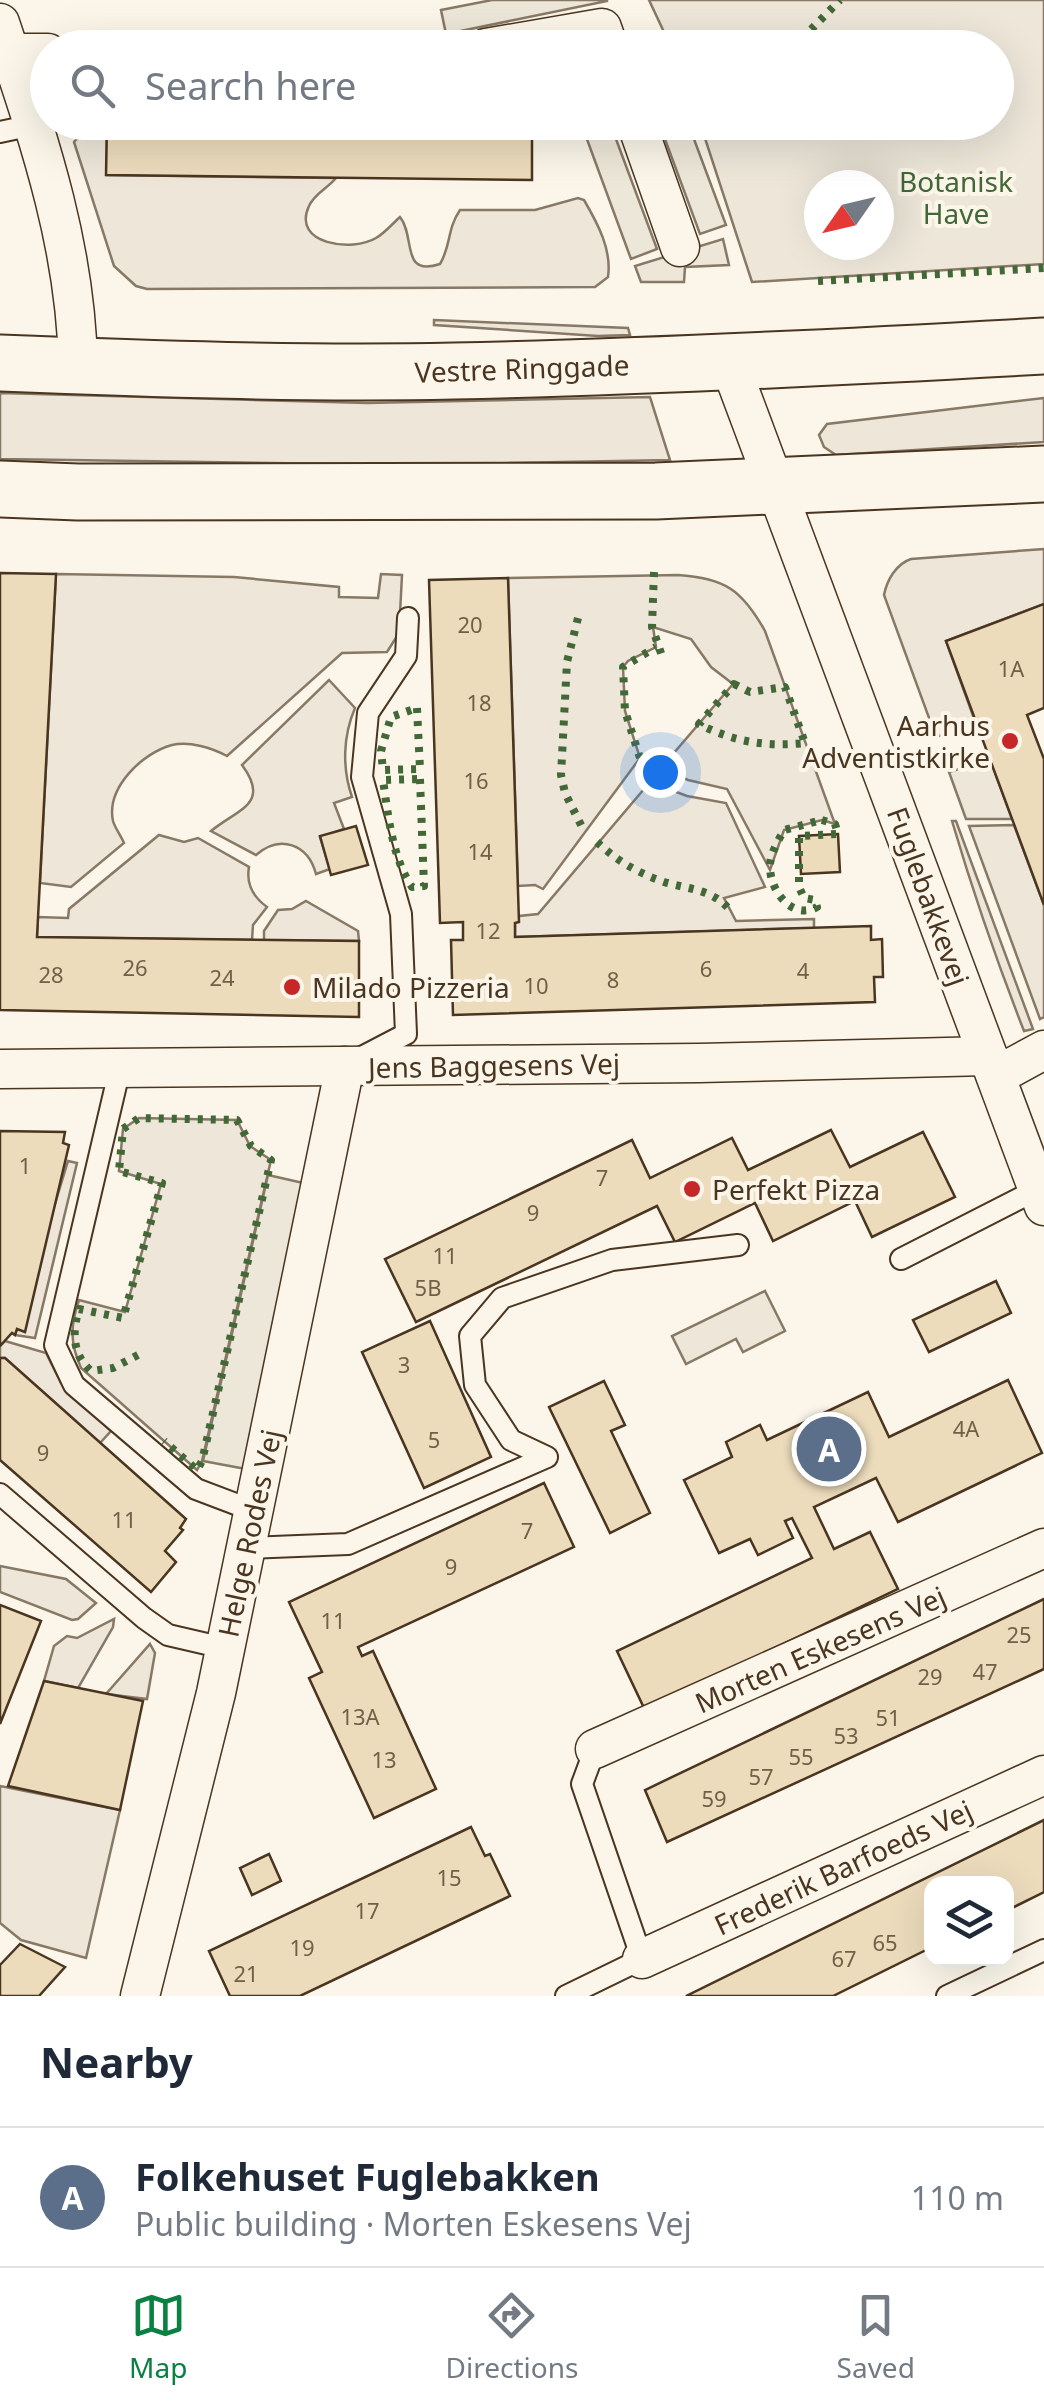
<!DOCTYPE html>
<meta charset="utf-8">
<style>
body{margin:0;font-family:"Noto Sans",sans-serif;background:#f2f2f3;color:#1f2937}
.controls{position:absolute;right:30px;bottom:30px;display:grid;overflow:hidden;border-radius:20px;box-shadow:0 10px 40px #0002}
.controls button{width:90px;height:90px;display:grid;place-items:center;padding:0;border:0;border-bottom:2px solid #e0e1e3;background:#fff;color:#1f2937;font:50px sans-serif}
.compass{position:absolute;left:804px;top:170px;width:90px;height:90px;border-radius:50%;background:#fff;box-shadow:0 10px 40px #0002;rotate:236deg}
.you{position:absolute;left:660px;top:772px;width:35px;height:35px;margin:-25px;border:8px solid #fff;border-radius:50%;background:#1a73e8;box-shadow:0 0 0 15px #1a73e833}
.badge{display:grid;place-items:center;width:65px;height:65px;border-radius:50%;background:#0b8043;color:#fff;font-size:32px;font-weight:700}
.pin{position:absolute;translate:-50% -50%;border:5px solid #fff;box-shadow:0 2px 10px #0006}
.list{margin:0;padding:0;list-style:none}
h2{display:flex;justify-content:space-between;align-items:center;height:130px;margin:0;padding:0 40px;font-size:42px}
h2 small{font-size:32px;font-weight:400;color:#747a83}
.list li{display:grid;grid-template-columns:65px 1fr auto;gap:30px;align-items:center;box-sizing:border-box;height:140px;padding:0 40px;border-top:2px solid #e0e1e3}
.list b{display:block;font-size:38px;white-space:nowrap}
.list p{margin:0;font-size:32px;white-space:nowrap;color:#747a83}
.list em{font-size:32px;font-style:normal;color:#747a83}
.icon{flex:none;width:55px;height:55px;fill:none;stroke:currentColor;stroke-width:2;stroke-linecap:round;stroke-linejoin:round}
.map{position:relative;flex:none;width:1044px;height:1996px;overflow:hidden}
.search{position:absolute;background:#fff;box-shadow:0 10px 40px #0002;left:30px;right:30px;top:30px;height:110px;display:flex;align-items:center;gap:25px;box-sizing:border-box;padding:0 35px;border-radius:55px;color:#747a83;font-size:38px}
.sheet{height:270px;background:#fff}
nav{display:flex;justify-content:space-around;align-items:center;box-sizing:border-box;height:140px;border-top:2px solid #e0e1e3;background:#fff;font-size:28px;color:#747a83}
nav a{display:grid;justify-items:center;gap:5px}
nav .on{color:#0b8043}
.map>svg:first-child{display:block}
.green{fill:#ede6d9;stroke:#887966;stroke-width:2.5;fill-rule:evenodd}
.parking{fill:#ede7d9;stroke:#887966;stroke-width:2.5}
.building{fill:#ecdcbc;stroke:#4a3520;stroke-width:2.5}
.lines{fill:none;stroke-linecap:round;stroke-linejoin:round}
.service-casing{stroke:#4a3520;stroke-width:24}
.minor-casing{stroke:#4a3520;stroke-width:41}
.secondary-casing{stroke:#4a3520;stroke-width:59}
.service{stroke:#fbf6e9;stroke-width:20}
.minor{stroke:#fbf6e9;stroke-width:38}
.secondary{stroke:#fbf6e9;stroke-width:55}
.hedge{stroke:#436837;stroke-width:8;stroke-dasharray:5 8;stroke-linecap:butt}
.poi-dot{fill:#c62828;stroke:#fbf6e9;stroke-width:4}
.labels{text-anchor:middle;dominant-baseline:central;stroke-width:8;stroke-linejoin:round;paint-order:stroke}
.number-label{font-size:22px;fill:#725f47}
.park-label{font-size:28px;fill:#436837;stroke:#fbf6e9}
.street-label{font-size:28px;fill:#4a3520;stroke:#fbf6e9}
.poi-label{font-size:28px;fill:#4a3520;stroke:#fbf6e9;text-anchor:start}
</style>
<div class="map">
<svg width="1044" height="1996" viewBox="0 0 1044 1996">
<rect width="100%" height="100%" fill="#fbf6e9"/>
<g class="green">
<path d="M649 0H1044V264L752 282 700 123 996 122V48L671 47ZM819 185H879V245H819Z"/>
<path d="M84 131 107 132V175L336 178C328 188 314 194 309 206 291 245 353 252 376 238 385 233 393 223 400 217 416 237 400 277 440 264 451 246 447 229 460 210H535L578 198 584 200C598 224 612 250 608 277L595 287 147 289 136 286 114 266 74 142Z"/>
<polygon points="723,239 729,265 685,267 684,282 641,282 635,266"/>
<polygon points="434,320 628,328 630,335 598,336 434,325"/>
<polygon points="0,393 367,403 650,397 670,460 408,465 0,459"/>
<polygon points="1044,398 1044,442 836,455 824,447 819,435 827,424"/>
<path d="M1044 549V604L946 641 976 724 936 737 884 595C887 580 896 564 911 559Z"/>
<path d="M56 574 234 577 339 587V597L378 598 381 574 402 575 399 633 387 652 342 653 227 756C212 748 190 741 172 745 142 753 106 788 113 821 115 828 121 836 124 843L71 887 40 883Z"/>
<path d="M678 575C725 578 742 590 765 631L835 824 822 820 784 830 770 870 727 789 688 780 661 768 733 684 711 667 691 639 653 627 656 647 628 661 623 667 625 711 640 758 543 889 535 885 518 886 508 578Z"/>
<path d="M329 680 355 708C343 736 342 768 352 797L334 803 344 829 320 837 330 869 316 874C308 844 280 834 256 855L211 831C238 809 271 804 242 765Z"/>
<polygon points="990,759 1012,819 966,819 949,772"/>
<polygon points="650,782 687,796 726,803 765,887 724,898 736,921 814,919 814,928 515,937 515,923 519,916 538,914"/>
<path d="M952 821H956L1033 1029 1024 1031C997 962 973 892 952 821Z"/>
<polygon points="1014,825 1044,905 1044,1017 1040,1019 969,826"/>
<path d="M159 835 184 842 198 838 249 867C246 884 253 897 267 907L253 925 252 940 37 937 38 917 68 918 69 909Z"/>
<polygon points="306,901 358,931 359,941 264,940 264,931 278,910 292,909"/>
<path d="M139 1118 237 1120 250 1146 271 1160 202 1461 197 1470 81 1368C70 1343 70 1326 79 1300L125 1312 161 1184 119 1171 123 1129Z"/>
<polygon points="68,1161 77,1163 35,1338 15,1335"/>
<polygon points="765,1291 785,1331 743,1352 736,1339 686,1364 672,1336"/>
<polygon points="5,1341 46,1353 61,1383 111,1431 100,1443 5,1358 0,1358 0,1346"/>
<polygon points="0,1566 66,1579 96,1603 78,1619 72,1620 0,1592"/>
<polygon points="114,1619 113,1627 78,1688 44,1681 54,1646 67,1636 77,1638"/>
<polygon points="150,1644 155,1653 147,1699 106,1694"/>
<polygon points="0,1786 120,1810 86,1958 21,1940 0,1923"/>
</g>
<g class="parking">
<polygon points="492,0 607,0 607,1 446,34 441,10"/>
<polygon points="581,123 610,123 657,249 631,259"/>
<polygon points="659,123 688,123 726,225 700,234"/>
<polygon points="268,1175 312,1185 246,1469 203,1461"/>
</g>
<g class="building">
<polygon points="107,122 532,122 532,180 106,175"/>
<polygon points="0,573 56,574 37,937 359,941 359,1017 0,1010"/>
<polygon points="508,578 519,922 515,923 515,937 871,926 871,940 882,939 883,977 874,977 875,1002 453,1015 451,940 463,940 463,922 440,923 429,580"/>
<polygon points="1044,604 1044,708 1027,715 1044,759 1044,905 946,641"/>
<polygon points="356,826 368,865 331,875 320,836"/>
<polygon points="838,834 840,872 801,874 799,836"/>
<polygon points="831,1130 850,1167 923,1132 955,1197 872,1237 855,1201 773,1241 755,1203 675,1242 657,1206 416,1322 385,1259 632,1140 650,1178 732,1138 748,1170"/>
<polygon points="0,1131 65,1132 63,1143 69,1145 25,1332 17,1329 15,1335 12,1333 0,1346"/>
<polygon points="996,1281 1011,1313 929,1352 913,1320"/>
<polygon points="430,1321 491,1457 424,1488 362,1352"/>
<polygon points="0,1358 5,1358 186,1519 180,1528 183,1530 165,1551 176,1562 151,1592 0,1460"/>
<polygon points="1008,1380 1042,1453 898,1522 876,1478 814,1507 834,1549 870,1532 898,1589 645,1710 617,1651 812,1558 792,1518 785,1521 793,1538 758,1555 750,1539 719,1553 684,1480 732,1457 726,1442 760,1425 767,1440 868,1392 889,1437"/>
<polygon points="604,1381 625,1425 611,1431 650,1513 610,1533 549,1407"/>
<polygon points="544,1483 574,1547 358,1647 362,1656 373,1651 436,1789 374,1818 309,1678 322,1672 289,1602"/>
<polygon points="1044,1599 1044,1669 667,1842 645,1790"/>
<polygon points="0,1605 41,1621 0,1724"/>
<polygon points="44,1681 143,1701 120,1810 8,1786"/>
<polygon points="1044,1820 1044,1892 1006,1911 1006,1884 932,1884 932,1947 833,1996 686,1996"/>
<polygon points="471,1827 485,1856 490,1854 510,1896 300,1996 230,1996 209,1951"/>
<polygon points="269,1854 281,1881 252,1895 240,1868"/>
<polygon points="20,1944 65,1967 39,1996 0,1996 0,1965"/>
</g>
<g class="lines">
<g class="service-casing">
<g id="service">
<polyline points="0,132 33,125"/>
<polyline points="358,1059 406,1034 401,914 362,777 368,713 406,656 408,618"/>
<polyline points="120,1068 55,1345 74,1385 196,1489 254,1511"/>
<polyline points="901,1259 1038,1189"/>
<polyline points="0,1494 144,1618 168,1635 224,1648"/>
<polyline points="245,1548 348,1544 547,1457 511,1440 475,1385 470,1336 502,1298 612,1260 738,1245"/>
<polyline points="566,1996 642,1959 582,1784 595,1749"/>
<polyline points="947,1996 1044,1950"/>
</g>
</g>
<g class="minor-casing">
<g id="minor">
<path d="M0 23C38 137 76 245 78 366"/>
<polyline points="486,48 602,28 609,48"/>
<polyline points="10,53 48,53"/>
<polyline points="636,122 680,247"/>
<polyline points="729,362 1044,1206"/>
<polyline points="0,1069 699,1063 988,1056"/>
<polyline points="996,1076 1044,1050"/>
<polyline points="595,1749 1044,1548"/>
<polyline points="642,1959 1044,1775"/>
<polyline points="140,1996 216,1693 345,1066"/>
</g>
</g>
<g class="secondary-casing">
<g id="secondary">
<path d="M0 363C151 369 303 374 454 371 651 367 847 357 1044 346"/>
<polyline points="0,489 78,492 656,491 1044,474"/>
</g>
</g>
<use href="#service" class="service"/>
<use href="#minor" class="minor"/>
<use href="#secondary" class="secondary"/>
<g class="hedge">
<polyline points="793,48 840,0"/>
<polyline points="818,281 1044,268"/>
<polyline points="654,572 652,627 662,656"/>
<polyline points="578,618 567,662 561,775 565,793 584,831"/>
<path d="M734 684 750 692 785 687 805 743C766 747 734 742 699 724Z"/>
<polygon points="417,708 420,769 383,770 381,751 391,717"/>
<polyline points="640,758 625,711 623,667 656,647"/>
<path d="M420 779 424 886 412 887C392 858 388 814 383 780Z"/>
<path d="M822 820 835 824 838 834 799 836V887L804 898 815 900 817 907C793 920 771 893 770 868 769 856 778 841 784 830Z"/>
<path d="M597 842C617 861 638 873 664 882 687 889 711 889 728 908"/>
<path d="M138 1355 113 1368 91 1371C72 1354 72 1332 79 1309L123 1318 162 1183 119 1171 123 1129 139 1118 237 1120 251 1146 271 1160 202 1461 197 1470 164 1441"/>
</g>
</g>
<g class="poi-dot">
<circle cx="1010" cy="741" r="10"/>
<circle cx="292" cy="987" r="10"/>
<circle cx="692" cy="1189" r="10"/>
</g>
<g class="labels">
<g class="number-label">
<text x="470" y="624">20</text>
<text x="1011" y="668">1A</text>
<text x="479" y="702">18</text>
<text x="476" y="780">16</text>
<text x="480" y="851">14</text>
<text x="488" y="930">12</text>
<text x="135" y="967">26</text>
<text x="706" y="968">6</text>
<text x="803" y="970">4</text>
<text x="51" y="974">28</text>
<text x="222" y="977">24</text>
<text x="613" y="979">8</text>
<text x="536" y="985">10</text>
<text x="25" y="1165">1</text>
<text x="602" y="1177">7</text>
<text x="533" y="1212">9</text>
<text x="445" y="1255">11</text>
<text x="428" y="1287">5B</text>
<text x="404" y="1364">3</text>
<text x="966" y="1428">4A</text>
<text x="434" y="1439">5</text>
<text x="43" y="1452">9</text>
<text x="124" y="1519">11</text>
<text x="527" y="1530">7</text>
<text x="451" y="1566">9</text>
<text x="333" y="1620">11</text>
<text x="1019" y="1634">25</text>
<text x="985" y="1671">47</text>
<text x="930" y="1676">29</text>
<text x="360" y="1716">13A</text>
<text x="888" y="1717">51</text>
<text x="846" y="1735">53</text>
<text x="801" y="1756">55</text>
<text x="384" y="1759">13</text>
<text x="761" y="1776">57</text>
<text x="714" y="1798">59</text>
<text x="449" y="1877">15</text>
<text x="367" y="1910">17</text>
<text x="885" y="1942">65</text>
<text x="302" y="1947">19</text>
<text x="844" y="1958">67</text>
<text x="246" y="1973">21</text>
</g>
<g class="park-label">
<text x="956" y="181">Botanisk<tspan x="956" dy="32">Have</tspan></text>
</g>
<g class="street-label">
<text transform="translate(522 368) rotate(-2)">Vestre Ringgade</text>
<text transform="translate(929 896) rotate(70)">Fuglebakkevej</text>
<text transform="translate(494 1065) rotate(-1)">Jens Baggesens Vej</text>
<text transform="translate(249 1533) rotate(-78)">Helge Rodes Vej</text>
<text transform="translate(820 1649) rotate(-24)">Morten Eskesens Vej</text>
<text transform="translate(843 1867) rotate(-25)">Frederik Barfoeds Vej</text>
</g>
<g class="poi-label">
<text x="990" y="725" text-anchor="end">Aarhus<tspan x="990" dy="32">Adventistkirke</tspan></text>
<text x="312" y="987">Milado Pizzeria</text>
<text x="712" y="1189">Perfekt Pizza</text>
</g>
</g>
</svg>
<div class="controls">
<button><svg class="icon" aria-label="layers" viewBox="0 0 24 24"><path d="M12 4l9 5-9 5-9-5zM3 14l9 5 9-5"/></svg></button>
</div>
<svg class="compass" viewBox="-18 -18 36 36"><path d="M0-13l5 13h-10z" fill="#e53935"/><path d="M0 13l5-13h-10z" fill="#747a83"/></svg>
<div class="you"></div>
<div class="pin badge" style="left:829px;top:1449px;background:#5c6f8a">A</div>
<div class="search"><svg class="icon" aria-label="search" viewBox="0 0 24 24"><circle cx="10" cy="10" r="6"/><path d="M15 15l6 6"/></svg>Search here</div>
</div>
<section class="sheet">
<h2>Nearby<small></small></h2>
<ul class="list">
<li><span class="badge" style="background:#5c6f8a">A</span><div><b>Folkehuset Fuglebakken</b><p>Public building · Morten Eskesens Vej</p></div><em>110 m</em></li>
</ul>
</section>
<nav>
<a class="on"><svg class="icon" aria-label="map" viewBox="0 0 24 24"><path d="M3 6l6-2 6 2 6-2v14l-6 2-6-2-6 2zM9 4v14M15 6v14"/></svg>Map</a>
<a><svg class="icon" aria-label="directions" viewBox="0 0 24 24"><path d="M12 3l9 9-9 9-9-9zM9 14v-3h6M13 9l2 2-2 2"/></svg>Directions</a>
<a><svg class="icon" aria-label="saved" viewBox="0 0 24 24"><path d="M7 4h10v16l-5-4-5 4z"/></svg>Saved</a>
</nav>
